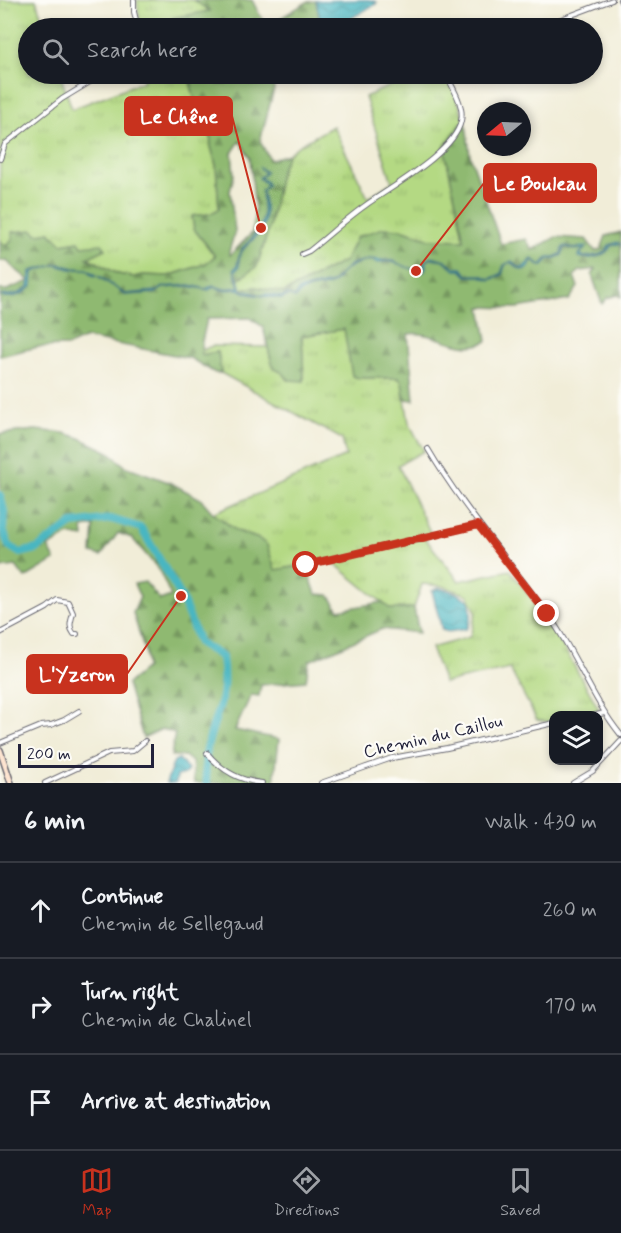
<!DOCTYPE html>
<meta charset="utf-8">
<style>
body{margin:0;font-family:Mynerve,sans-serif;background:#242831;color:#f1f3f6}
.controls{position:absolute;right:18px;bottom:18px;display:grid;overflow:hidden;border-radius:12px;box-shadow:0 3px 9px #0003}
.controls button{width:54px;height:54px;display:grid;place-items:center;padding:0;border:0;border-bottom:2px solid #363941;background:#171b24;color:#f1f3f6;font:30px sans-serif}
.compass{position:absolute;left:477px;top:102px;width:54px;height:54px;border-radius:50%;background:#171b24;box-shadow:0 3px 9px #0003;rotate:251deg}
.scale{position:absolute;left:18px;bottom:15px;width:136px;box-sizing:border-box;padding-left:6px;border:3px solid #22223b;border-top:0;font-size:16px;line-height:21px;white-space:nowrap;color:#22223b;-webkit-text-stroke:4px #fdfcf7;paint-order:stroke}
.stop{position:absolute;width:18px;height:18px;margin:-14px;border:4px solid #c8321e;border-radius:50%;background:#fff}
.stop.end{background:#c8321e;border-color:#fff;box-shadow:0 2px 6px #0008}
.list{margin:0;padding:0;list-style:none}
h2{display:flex;justify-content:space-between;align-items:center;height:78px;margin:0;padding:0 24px;font-size:26px}
h2 small{font-size:20px;font-weight:400;color:#9ea1a6}
.list li{display:grid;grid-template-columns:39px 1fr auto;gap:18px;align-items:center;box-sizing:border-box;height:96px;padding:0 24px;border-top:2px solid #363941}
.list b{display:block;font-size:22px;white-space:nowrap}
.list p{margin:0;font-size:20px;white-space:nowrap;color:#9ea1a6}
.list em{font-size:20px;font-style:normal;color:#9ea1a6}
.icon{flex:none;width:33px;height:33px;fill:none;stroke:currentColor;stroke-width:2;stroke-linecap:round;stroke-linejoin:round}
.map{position:relative;flex:none;width:621px;height:783px;overflow:hidden}
.search{position:absolute;background:#171b24;box-shadow:0 3px 9px #0003;left:18px;right:18px;top:18px;height:66px;display:flex;align-items:center;gap:15px;box-sizing:border-box;padding:0 21px;border-radius:33px;color:#9ea1a6;font-size:22px}
.sheet{height:366px;background:#171b24}
nav{display:flex;justify-content:space-around;align-items:center;box-sizing:border-box;height:84px;border-top:2px solid #363941;background:#171b24;font-size:16px;color:#9ea1a6}
nav a{display:grid;justify-items:center;gap:3px}
nav .on{color:#c8321e}
.map>svg:first-child{display:block}
.grass{fill:url(#grass-tufts);stroke:#6b7e5f;stroke-width:1.5}
.forest{fill:url(#forest-firs);stroke:#586e56;stroke-width:1.5;fill-rule:evenodd}
.water{fill:url(#water-waves);stroke:#356c7e;stroke-width:1.5}
.lines{fill:none;stroke-linecap:round;stroke-linejoin:round}
.river{stroke:#48b6c1;stroke-width:8}
.street-casing{stroke:#6a6972;stroke-width:6}
.secondary-casing{stroke:#6a6972;stroke-width:8}
.street{stroke:#fff;stroke-width:4}
.secondary{stroke:#fde4d0;stroke-width:5}
.route{stroke:#c8321e;stroke-width:8}
.labels{text-anchor:middle;dominant-baseline:central;stroke-width:4.5;stroke-linejoin:round;paint-order:stroke}
.street-label{font-size:18px;fill:#22223b;stroke:#fdfcf7}
.leader{fill:none;stroke:#c8321e;stroke-width:2}
.callout-dot{fill:#c8321e;stroke:#fdfcf7;stroke-width:2}
.callout{fill:#c8321e;stroke:#c8321e;stroke-width:2}
.callout-label{font-size:20px;text-anchor:middle;font-weight:bold;fill:#fff}
</style>
<div class="map">
<svg width="621" height="783" viewBox="0 0 621 783">
<defs>
<pattern id="grass-tufts" width="24" height="20" patternUnits="userSpaceOnUse" patternTransform="scale(1.5)"><rect width="24" height="20" fill="#b4d983"/><path d="M3 7l-1-3M5 7V3M7 7l1-3M15 17l-1-3M17 17v-4M19 17l1-3" fill="none" stroke="#9aba72"/></pattern>
<pattern id="forest-firs" width="22" height="20" patternUnits="userSpaceOnUse" patternTransform="scale(1.5)"><rect width="22" height="20" fill="#8fb971"/><path d="M5 1l3.5 6h-7zM16 11l3.5 6h-7z" fill="#74965e"/></pattern>
<pattern id="water-waves" width="16" height="10" patternUnits="userSpaceOnUse" patternTransform="scale(1.5)"><rect width="16" height="10" fill="#48b6c1"/><path d="M0 5q4-4 8 0t8 0" fill="none" stroke="#3c949e"/></pattern>
</defs>
<rect width="100%" height="100%" fill="#fdfcf7"/>
<filter id="ink" filterUnits="userSpaceOnUse"><feTurbulence type="fractalNoise" baseFrequency=".0167" numOctaves="2"/><feDisplacementMap in="SourceGraphic" scale="12" xChannelSelector="R" yChannelSelector="G"/><feConvolveMatrix kernelMatrix="1 2 1 2 8 2 1 2 1" color-interpolation-filters="sRGB"/></filter>
<filter id="wash" filterUnits="userSpaceOnUse"><feTurbulence type="fractalNoise" baseFrequency=".008" numOctaves="4" result="noise"/><feDisplacementMap in="SourceGraphic" scale="24" xChannelSelector="R" yChannelSelector="G"/><feGaussianBlur stdDeviation="1.35" result="paint"/><feColorMatrix in="noise" values="0 0 0 0 0 0 0 0 0 0 0 0 0 0 0 0 0 1.4 0 .05"/><feComposite in="paint" operator="in"/></filter>
<g filter="url(#wash)">
<rect width="100%" height="100%" fill="#f1edd8"/>
<g class="grass">
<polygon points="0,0 36,0 45,28 28,28 28,74 60,74 72,109 144,81 143,74 188,74 195,100 214,111 210,128 211,147 216,165 219,209 210,214 192,216 194,229 215,256 205,264 168,276 142,275 134,277 118,274 87,257 78,241 62,244 50,232 14,239 5,246 0,241"/>
<polygon points="137,0 194,0 210,11 173,18 175,28 140,28"/>
<polygon points="417,74 449,74 465,122 461,123 444,147 464,240 430,239 401,229 357,237 345,261 283,293 256,287 240,289 238,280 257,266 270,225 280,172 288,154 298,146 333,126 368,198 392,182 365,97"/>
<path d="M344 329 359 378H398L402 381 409 423 424 451 398 465 432 536 425 538 459 581 510 570 546 617 599 709C586 717 569 715 554 716L553 721 547 722 537 720 510 669 444 683 431 648 470 637 476 612 468 595 443 586 422 584 414 608 390 609 330 560 275 570 253 537 237 531 213 513 346 456 342 439 221 373 218 352 202 355V350L212 346 268 347 273 368 304 381 302 336Z"/>
</g>
<g class="forest">
<polygon points="194,0 252,0 266,27 307,2 316,1 320,20 325,28 175,28 172,18 209,11"/>
<path d="M188 74H270L274 89 260 141 270 160 288 154 280 172 270 225 257 266 238 280 240 289 256 287 284 293 345 261 357 237 383 228 401 229 430 239 464 240 444 147 461 123 466 124 470 155 501 244 526 239 532 250 556 237 586 239 595 251 601 249 606 236 621 232V297L617 295 607 298 602 304 592 275 596 269 580 271 574 276 578 287 569 300 516 308 481 307 487 341C462 356 434 330 408 334L414 400 404 399 402 382 398 378H359L352 376 344 329 302 336 304 381 288 380 283 373 273 368 263 327 250 318 207 319 201 346 202 355 218 352 221 373H215L190 358 86 338 68 346 38 347 0 356V290H7L29 281C23 273 11 269 7 260L0 261V241L6 246 13 239 12 232 33 230 38 234 50 232 62 244 79 241 82 246 102 244 106 249 87 258 118 274 134 277 142 275 168 276 205 264 215 256 194 229 192 216 210 214 219 209 216 165 211 147 210 128 214 111 195 100ZM240 141 250 158 255 211 252 233 230 255 229 252 235 231 230 191 234 175 232 153Z"/>
<polygon points="35,430 64,433 80,438 109,452 125,466 171,483 201,499 213,513 237,531 259,539 267,545 275,570 306,565 316,594 329,595 339,610 382,602 390,609 414,608 419,633 382,629 309,661 306,681 261,685 259,696 251,695 235,730 279,739 274,783 194,783 192,762 185,756 171,756 175,733 162,729 143,738 127,684 146,668 145,652 133,613 140,597 134,584 145,582 160,600 171,596 159,570 132,538 118,533 101,556 92,553 94,526 83,528 84,537 69,535 48,547 55,560 25,578 16,566 0,568 0,434"/>
</g>
<g class="water">
<polygon points="368,0 377,2 376,4 334,28 325,28 320,20 316,1"/>
<path d="M259 167 266 172 260 178 266 181 268 185 262 191C265 200 267 217 263 226 256 243 237 245 239 267L235 271 242 290 261 295 267 294 282 297 287 295 295 297 298 291 302 289 332 283 350 265 368 259 393 261 406 267 422 271 425 261 432 256 445 260 456 268H462L467 275H481L490 279 501 274 504 265 512 261 516 266 523 268 532 259 541 265 548 257H554L561 254 563 247 566 246 576 249 582 246 587 247 580 254 584 257C594 256 606 256 609 245L618 242 621 245 619 244 611 246C606 257 590 260 579 257V254L585 248 575 250 566 247 564 248 562 255 553 259H548L543 266H540L532 260 529 267 523 270 516 267 510 262 505 265 502 275 490 280 481 276H467L461 270H455L444 260 432 258 427 261 425 270 423 272C408 270 393 257 378 263 367 256 348 266 340 275 337 279 336 283 330 285 319 289 302 286 296 298L288 296 282 299C270 295 248 297 239 289L222 290 214 286 209 290 188 286 163 288 156 293 125 295 101 277 92 275 88 269H71L55 265 33 272 32 286C25 294 11 300 0 296 9 295 20 296 29 286L31 271 58 264 74 268 87 269 125 294 157 291 162 287 190 285 206 289 213 285 223 289 239 287 234 269 237 266 238 259 243 247C264 228 266 218 261 191L267 185 259 178 265 173Z"/>
<path d="M439 588 454 592 469 600C472 609 472 621 466 629L448 632 442 630 432 591Z"/>
<polygon points="179,759 188,770 185,774 177,776 176,783 166,783 174,761"/>
</g>
<g class="lines">
<path class="river" d="M0 495 4 511 3 530 9 546 20 553 37 549 72 524 111 519 141 528 181 596 199 643 222 657C224 673 225 689 220 704 212 732 201 753 207 783"/>
</g>
</g>
<g filter="url(#ink)">
<g class="lines">
<g class="street-casing">
<g id="street">
<polyline points="134,0 134,12 138,28"/>
<polyline points="620,0 621,2"/>
<polyline points="537,28 612,0"/>
<polyline points="0,159 5,144 62,99 103,74"/>
<path d="M302 254 309 251C328 236 346 219 366 205 391 187 454 153 461 121 465 106 452 87 446 74"/>
<path d="M428 449C465 512 514 565 555 625 579 661 594 702 621 735"/>
<polyline points="306,565 478,525"/>
<path d="M0 633 47 608 57 600 68 602 73 613C71 622 68 626 74 634H77"/>
<polyline points="593,716 604,713"/>
<polyline points="0,743 41,726 51,725 64,720 79,711"/>
<path d="M207 753C221 770 240 781 262 783"/>
<polyline points="45,783 109,753 133,751 145,741"/>
<polyline points="321,783 392,758 447,748 554,723"/>
<polyline points="573,783 593,771 621,741"/>
</g>
</g>
<g class="secondary-casing">
<polyline id="secondary" points="0,750 11,783"/>
</g>
<use href="#street" class="street"/>
<use href="#secondary" class="secondary"/>
</g>
</g>
<g class="lines" filter="url(#ink)">
<polyline class="route" points="306,565 478,525 547,614"/>
</g>
<g class="labels">
<g class="street-label">
<text transform="translate(433 737) rotate(-13)">Chemin du Caillou</text>
</g>
</g>
<path class="leader" d="M261 228L232 116M416 271L484 183M181 596L127 674"/>
<g class="callout-dot">
<circle cx="261" cy="228" r="6"/>
<circle cx="416" cy="271" r="6"/>
<circle cx="181" cy="596" r="6"/>
</g>
<g class="callout">
<rect x="125" y="97" width="107" height="38" rx="6"/>
<rect x="484" y="164" width="112" height="38" rx="6"/>
<rect x="27" y="655" width="100" height="38" rx="6"/>
</g>
<g class="callout-label">
<text x="179" y="123">Le Chêne</text>
<text x="540" y="190">Le Bouleau</text>
<text x="77" y="681">L'Yzeron</text>
</g>
</svg>
<div class="controls">
<button><svg class="icon" aria-label="layers" viewBox="0 0 24 24"><path d="M12 4l9 5-9 5-9-5zM3 14l9 5 9-5"/></svg></button>
</div>
<svg class="compass" viewBox="-18 -18 36 36"><path d="M0-13l5 13h-10z" fill="#e53935"/><path d="M0 13l5-13h-10z" fill="#9ea1a6"/></svg>
<div class="scale">200 m</div>
<div class="stop" style="left:306px;top:565px"></div>
<div class="stop end" style="left:547px;top:614px"></div>
<div class="search"><svg class="icon" aria-label="search" viewBox="0 0 24 24"><circle cx="10" cy="10" r="6"/><path d="M15 15l6 6"/></svg>Search here</div>
</div>
<section class="sheet">
<h2>6 min<small>Walk · 430 m</small></h2>
<ul class="list">
<li><svg class="icon" aria-label="ahead" viewBox="0 0 24 24"><path d="M12 20V5M6 11l6-6 6 6"/></svg><div><b>Continue</b><p>Chemin de Sellegaud</p></div><em>260 m</em></li>
<li><svg class="icon" aria-label="right" viewBox="0 0 24 24"><path d="M7 20v-9h11M14 6l5 5-5 5"/></svg><div><b>Turn right</b><p>Chemin de Chalinel</p></div><em>170 m</em></li>
<li><svg class="icon" aria-label="arrive" viewBox="0 0 24 24"><path d="M6 21V4h12l-3 4 3 4H6"/></svg><div><b>Arrive at destination</b></div></li>
</ul>
</section>
<nav>
<a class="on"><svg class="icon" aria-label="map" viewBox="0 0 24 24"><path d="M3 6l6-2 6 2 6-2v14l-6 2-6-2-6 2zM9 4v14M15 6v14"/></svg>Map</a>
<a><svg class="icon" aria-label="directions" viewBox="0 0 24 24"><path d="M12 3l9 9-9 9-9-9zM9 14v-3h6M13 9l2 2-2 2"/></svg>Directions</a>
<a><svg class="icon" aria-label="saved" viewBox="0 0 24 24"><path d="M7 4h10v16l-5-4-5 4z"/></svg>Saved</a>
</nav>
